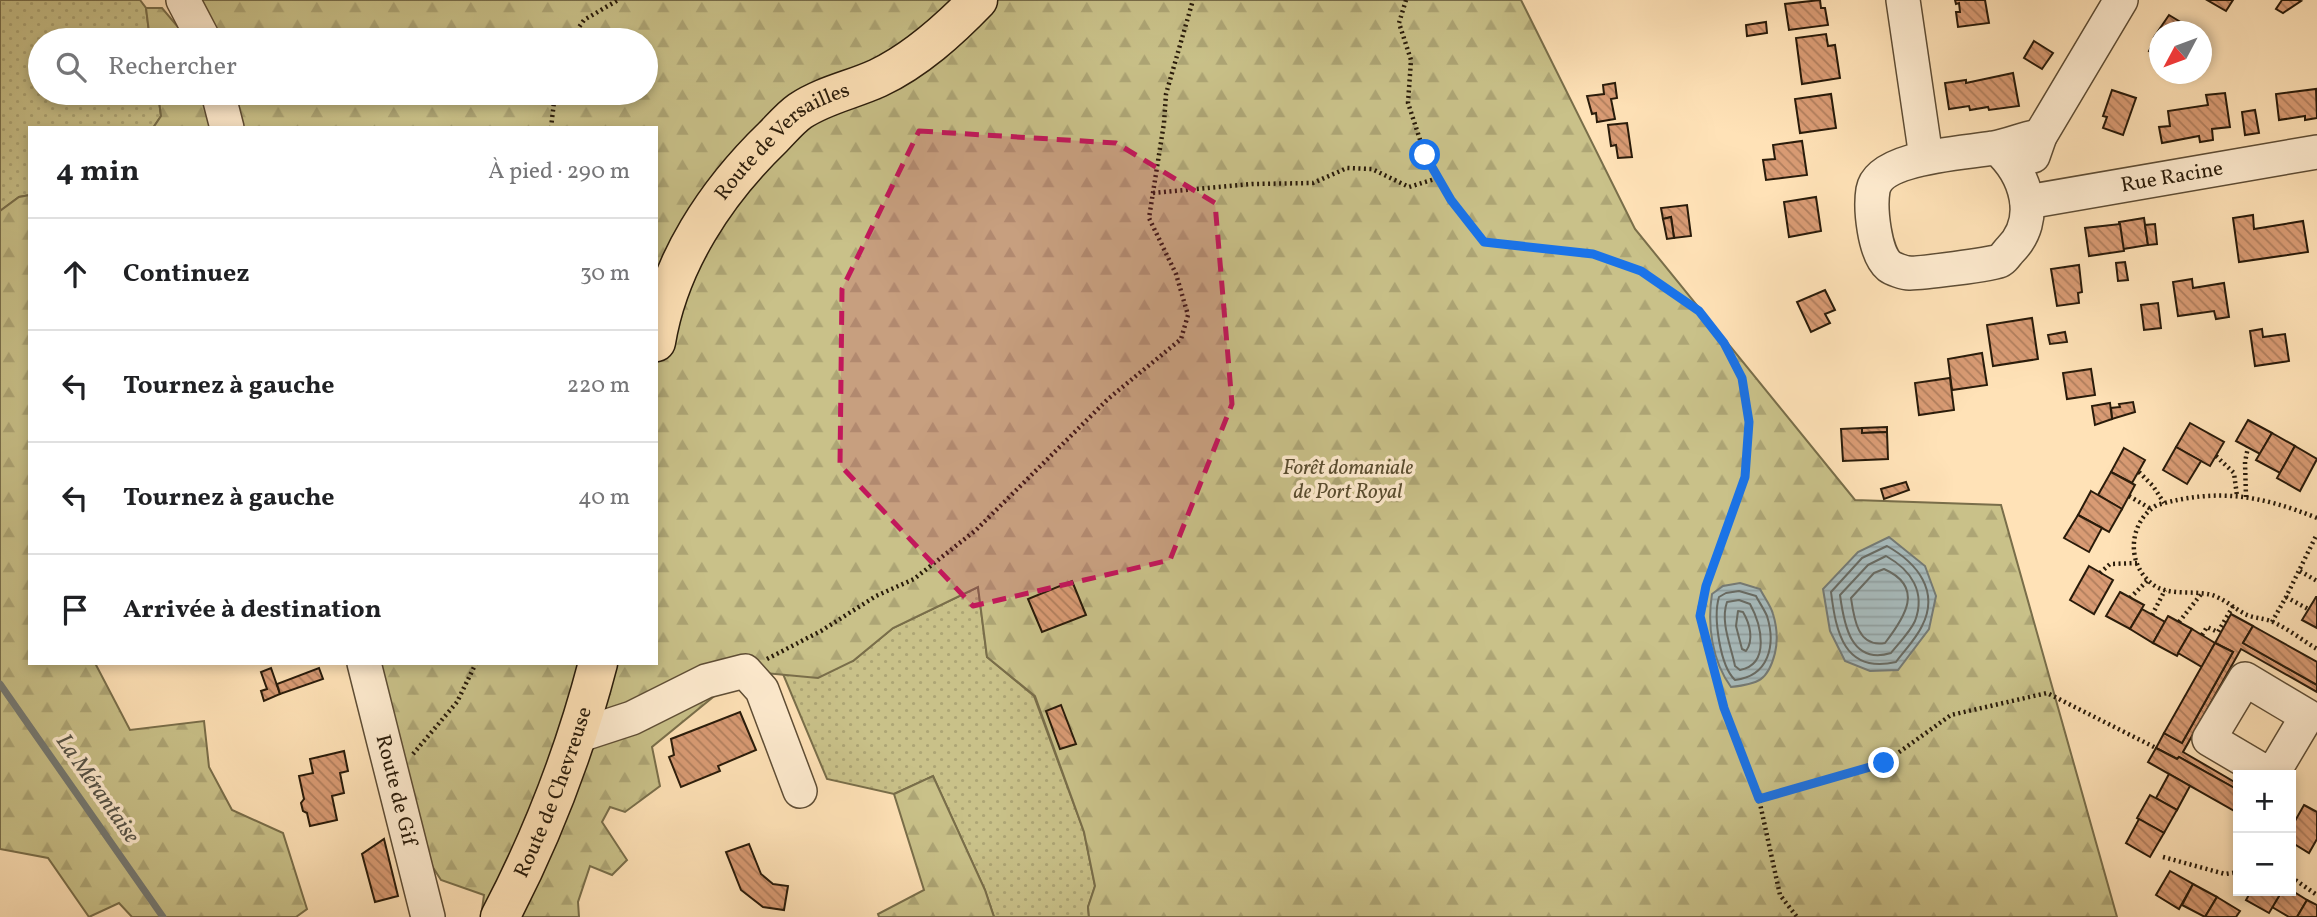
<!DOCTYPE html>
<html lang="fr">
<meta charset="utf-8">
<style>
body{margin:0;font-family:Vollkorn,serif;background:#f2f2f2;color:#202124}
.controls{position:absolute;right:21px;bottom:21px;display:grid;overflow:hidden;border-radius:0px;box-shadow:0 4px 10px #0003}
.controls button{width:63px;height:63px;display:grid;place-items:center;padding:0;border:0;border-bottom:2px solid #e0e0e0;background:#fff;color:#202124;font:35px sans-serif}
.compass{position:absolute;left:2149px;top:21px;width:63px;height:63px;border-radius:50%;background:#fff;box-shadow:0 4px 10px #0003;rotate:229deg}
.stop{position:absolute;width:21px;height:21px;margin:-16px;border:5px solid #1a73e8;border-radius:50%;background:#fff}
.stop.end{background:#1a73e8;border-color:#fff;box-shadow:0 2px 7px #0008}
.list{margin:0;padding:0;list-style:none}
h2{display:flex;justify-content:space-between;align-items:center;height:91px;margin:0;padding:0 28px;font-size:30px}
h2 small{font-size:23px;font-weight:400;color:#757577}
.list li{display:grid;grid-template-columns:46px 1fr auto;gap:21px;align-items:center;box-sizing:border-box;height:112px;padding:0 28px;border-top:2px solid #e0e0e0}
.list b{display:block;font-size:26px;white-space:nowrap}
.list em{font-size:23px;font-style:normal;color:#757577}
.icon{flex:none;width:38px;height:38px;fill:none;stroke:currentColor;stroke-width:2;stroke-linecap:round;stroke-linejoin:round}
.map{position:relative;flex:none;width:2317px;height:917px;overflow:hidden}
.search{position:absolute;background:#fff;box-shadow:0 4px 10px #0003;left:28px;top:28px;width:630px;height:77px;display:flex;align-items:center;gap:18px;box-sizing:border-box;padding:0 24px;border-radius:38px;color:#757577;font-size:26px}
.panel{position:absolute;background:#fff;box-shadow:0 4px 10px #0003;left:28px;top:126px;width:630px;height:539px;border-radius:0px}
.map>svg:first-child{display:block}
.green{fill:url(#green-dots);stroke:#796e4a;stroke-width:2}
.forest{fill:url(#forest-firs);stroke:#796e4a;stroke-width:2}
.water{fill:url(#water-rules);stroke:#757a74;stroke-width:2}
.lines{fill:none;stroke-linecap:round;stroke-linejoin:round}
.shore{stroke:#686a62;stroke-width:2}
.stream{stroke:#757a74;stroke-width:7}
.building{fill:url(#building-back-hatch);stroke:#291b0a;stroke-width:2}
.minor-casing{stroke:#5e4d35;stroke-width:36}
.major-casing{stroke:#291b0a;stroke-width:41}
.path{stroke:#291b0a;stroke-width:4.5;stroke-dasharray:2 3.5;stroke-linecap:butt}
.minor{stroke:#ffecd0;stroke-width:33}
.major{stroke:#ffe2b7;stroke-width:38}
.route{stroke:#1a73e8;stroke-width:9}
.marked{fill:#c2185b;fill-opacity:0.2;stroke:#c2185b;stroke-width:5;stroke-dasharray:14 9;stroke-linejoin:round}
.labels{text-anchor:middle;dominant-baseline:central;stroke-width:7;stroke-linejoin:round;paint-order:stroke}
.street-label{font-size:21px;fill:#291b0a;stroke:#ffecd0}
.park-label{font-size:21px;font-style:italic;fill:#594d30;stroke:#ffecd0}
.water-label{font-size:23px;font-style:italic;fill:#555348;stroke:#ffecd0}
</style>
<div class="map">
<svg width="2317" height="917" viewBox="0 0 2317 917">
<defs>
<pattern id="green-dots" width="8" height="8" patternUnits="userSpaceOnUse" patternTransform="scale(1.75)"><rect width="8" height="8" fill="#c9c189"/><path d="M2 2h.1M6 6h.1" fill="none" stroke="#ada575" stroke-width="1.8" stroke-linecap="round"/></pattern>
<pattern id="forest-firs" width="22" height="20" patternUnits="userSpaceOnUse" patternTransform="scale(1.75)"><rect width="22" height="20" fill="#c9c189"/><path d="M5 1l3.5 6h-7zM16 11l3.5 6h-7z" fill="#ada575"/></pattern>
<pattern id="water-rules" width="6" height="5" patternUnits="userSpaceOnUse" patternTransform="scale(1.75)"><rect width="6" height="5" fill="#a7babb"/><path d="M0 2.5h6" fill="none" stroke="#909f9f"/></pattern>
<pattern id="building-back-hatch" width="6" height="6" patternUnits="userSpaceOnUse" patternTransform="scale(1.75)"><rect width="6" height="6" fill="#d99b74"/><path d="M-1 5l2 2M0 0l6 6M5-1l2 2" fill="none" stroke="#b07e5d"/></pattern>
</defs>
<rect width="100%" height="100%" fill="#ffe2b7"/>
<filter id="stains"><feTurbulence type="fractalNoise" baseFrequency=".00286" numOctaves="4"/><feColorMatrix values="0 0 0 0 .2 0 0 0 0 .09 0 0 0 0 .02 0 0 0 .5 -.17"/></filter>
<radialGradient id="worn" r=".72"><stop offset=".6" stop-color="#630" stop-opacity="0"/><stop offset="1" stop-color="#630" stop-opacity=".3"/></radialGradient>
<g class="green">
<polygon points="0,0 140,0 146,8 150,40 40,40 40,93 158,93 161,116 153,128 30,128 30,195 19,197 0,211"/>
<polygon points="978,587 987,657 1034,696 1084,832 1095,886 1088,907 1089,917 994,917 985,890 933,776 894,794 827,779 783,674 853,661 893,628"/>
</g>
<g class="forest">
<polygon points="175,0 1521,0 1635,229 1855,500 2001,505 2117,917 1089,917 1088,907 1095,886 1084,832 1035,696 987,657 978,587 893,628 853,661 818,678 745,671 652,747 660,786 625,812 610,807 602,822 627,860 612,875 590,866 578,902 579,917 481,917 484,895 441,880 418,844 374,663 656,663 656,128 235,128 226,93 646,93 646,40 212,40"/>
<polygon points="146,8 162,8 189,40 150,40"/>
<polygon points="158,93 206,93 215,128 153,128 161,116"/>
<polygon points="30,195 30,663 95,663 130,730 204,721 209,767 232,810 283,833 307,909 296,917 132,917 119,903 89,917 48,858 0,849 0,211 19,197"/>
<polygon points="933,776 985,890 994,917 879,917 878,914 924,890 894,794"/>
</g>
<g class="water">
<polygon points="1889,537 1925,566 1936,596 1929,629 1898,670 1870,671 1845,661 1830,631 1823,589 1858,552"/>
<path d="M1740 583 1760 589C1764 597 1771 606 1773 614 1777 627 1778 640 1775 653 1768 681 1758 684 1731 687 1712 661 1707 625 1712 594L1723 586Z"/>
</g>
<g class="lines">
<g class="shore">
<path d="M1887 546C1917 563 1940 591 1922 626 1916 639 1904 651 1896 662 1844 674 1836 632 1831 592L1862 558Z"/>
<path d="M1886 556C1911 570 1926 592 1915 621 1910 632 1899 643 1891 653 1851 665 1844 625 1840 595L1868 565Z"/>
<path d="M1884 569C1925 587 1905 617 1885 643 1858 648 1854 619 1851 598L1874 573Z"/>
<path d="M1739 591 1756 596C1759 602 1764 609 1767 616 1776 645 1769 676 1735 680 1720 666 1713 617 1719 597L1726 593Z"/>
<path d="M1739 600 1750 604C1761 624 1771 664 1740 670L1735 666C1731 646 1720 622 1727 602Z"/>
<path d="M1738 611 1743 612C1750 624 1754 640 1746 651L1742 649 1736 626Z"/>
</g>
<polyline class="stream" points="0,684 163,917"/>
</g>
<g class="building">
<polygon points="1820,0 1821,8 1825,8 1828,25 1789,30 1785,4"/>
<polygon points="1955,0 1985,0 1989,23 1958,27 1956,12 1960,12 1959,3 1956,4"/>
<polygon points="2207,0 2233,0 2226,11"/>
<polygon points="2282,0 2298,0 2301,1 2283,13 2276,9"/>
<polygon points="2169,15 2197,32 2160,32 2160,57 2149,51 2156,38 2154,37"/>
<polygon points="1766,22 1767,33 1747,36 1746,25"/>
<polygon points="1826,34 1828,46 1835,45 1840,78 1802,84 1796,38"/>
<polygon points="2034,41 2053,53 2042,69 2024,58"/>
<polygon points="2013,73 2019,106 1989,110 1988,107 1970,110 1969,106 1949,109 1945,83 1966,80 1966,83"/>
<polygon points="1615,83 1617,98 1611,99 1615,119 1597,122 1596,113 1592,114 1587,96 1604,94 1603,85"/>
<polygon points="2316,89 2317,118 2305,120 2305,116 2279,120 2276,94"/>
<polygon points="2112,90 2136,98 2123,135 2103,128 2107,117 2103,116"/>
<polygon points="2225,93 2230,127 2212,129 2213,140 2200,142 2199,136 2162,143 2159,127 2170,126 2168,111 2208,105 2206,95"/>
<polygon points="1831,94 1836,128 1800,133 1795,99"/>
<polygon points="2255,110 2259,133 2245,135 2242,112"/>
<polygon points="1627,123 1632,157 1618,158 1616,145 1611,146 1608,125"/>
<polygon points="1802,141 1807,175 1766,180 1763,160 1775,159 1773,145"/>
<polygon points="1816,197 1821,231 1789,237 1784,202"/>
<polygon points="1687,205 1691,236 1674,238 1671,217 1663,219 1661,208"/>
<polygon points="2253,215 2254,229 2303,221 2308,252 2239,262 2233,218"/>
<polygon points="1671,217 1674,238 1667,239 1663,219"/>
<polygon points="2144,218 2148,245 2123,249 2119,222"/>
<polygon points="2120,224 2124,251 2089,256 2085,228"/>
<polygon points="2155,224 2157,244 2148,245 2145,225"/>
<polygon points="2125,262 2128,280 2118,281 2116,263"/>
<polygon points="2079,265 2082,292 2078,293 2079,303 2057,306 2051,269"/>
<polygon points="2192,279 2193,288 2224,283 2229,317 2216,319 2214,311 2178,316 2173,282"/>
<polygon points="1825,290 1835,310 1825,314 1830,323 1811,332 1797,302"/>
<polygon points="2158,303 2161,328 2144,330 2141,305"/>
<polygon points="2032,318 2038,359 1993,366 1987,325"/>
<polygon points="2262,329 2263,337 2285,334 2289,361 2255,366 2250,331"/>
<polygon points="2065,332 2067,342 2050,344 2048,335"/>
<polygon points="1982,353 1987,385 1952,390 1948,359"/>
<polygon points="2091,369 2095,395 2067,399 2063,373"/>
<polygon points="1950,378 1954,410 1919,415 1915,383"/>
<polygon points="2133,402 2135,412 2112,419 2111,408 2120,407 2119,404"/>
<polygon points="2110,403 2112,419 2095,425 2092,406"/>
<polygon points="2248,420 2272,433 2260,454 2236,441"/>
<polygon points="2190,423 2224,442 2210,466 2176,447"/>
<polygon points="1887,427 1887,432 1862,433 1862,428"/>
<polygon points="1862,428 1862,433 1887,432 1888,459 1843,461 1841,429"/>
<polygon points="2272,433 2295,446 2280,473 2256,460"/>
<polygon points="2295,446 2317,459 2300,491 2277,478"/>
<polygon points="2176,447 2201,461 2187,484 2163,470"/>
<polygon points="2124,448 2145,460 2132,483 2111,472"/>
<polygon points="2111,472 2135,485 2122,509 2098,495"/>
<polygon points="1906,482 1909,490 1884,499 1881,489"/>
<polygon points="2091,491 2122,509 2109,532 2078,515"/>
<polygon points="2078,515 2102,528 2089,552 2064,538"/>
<polygon points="2089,566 2113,580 2094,614 2070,600"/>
<polygon points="1072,581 1086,615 1042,632 1028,599"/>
<polygon points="2120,592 2144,605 2130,629 2106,616"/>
<polygon points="2316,597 2317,597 2317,628 2302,620"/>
<polygon points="2142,609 2165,622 2153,643 2130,629"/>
<polygon points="2231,614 2253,626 2243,643 2317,685 2317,692 2241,649 2183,752 2238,784 2238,790 2179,757 2177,759 2156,748 2164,733 2182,743 2233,652 2215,643"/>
<polygon points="2168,616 2192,629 2177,656 2153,643"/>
<polygon points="2253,626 2317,662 2317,685 2243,643"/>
<polygon points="2192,629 2215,643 2202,667 2178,653"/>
<polygon points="2215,643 2233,652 2182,743 2164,733"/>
<polygon points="271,668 280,694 264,701 261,691 267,689 261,672"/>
<polygon points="319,668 323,679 280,694 277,684"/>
<polygon points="1061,705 1076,744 1060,749 1046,711"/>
<polygon points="740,712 756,750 718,766 720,771 681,787 669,757 674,755 671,739"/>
<polygon points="2156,748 2177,759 2179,757 2238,790 2238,813 2148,762"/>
<polygon points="344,751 348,771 340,773 344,793 332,796 337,820 310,826 307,813 303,811 301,803 304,799 299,776 313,773 310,759"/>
<polygon points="2169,774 2190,786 2177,810 2156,798"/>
<polygon points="2150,795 2177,810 2164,833 2137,818"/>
<polygon points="2304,805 2317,812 2317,839 2309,853 2291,842 2291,828"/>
<polygon points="2139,819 2164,833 2150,857 2126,843"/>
<polygon points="384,839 398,896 375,902 362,854"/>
<polygon points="749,844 761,874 773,884 788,886 784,910 763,907 741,890 726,852"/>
<polygon points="2170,871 2193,884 2179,909 2156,895"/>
<polygon points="2193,884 2217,897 2205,917 2182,905"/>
<polygon points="2291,890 2307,900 2297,917 2289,917 2272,907 2282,891"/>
<polygon points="2251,891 2282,891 2269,913 2246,900"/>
<polygon points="2217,897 2240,911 2236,917 2205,917"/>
<polygon points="2307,900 2317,905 2317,917 2297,917"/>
</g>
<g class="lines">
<g class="minor-casing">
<g id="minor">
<polyline points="183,0 204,40"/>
<polyline points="1903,0 1926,157"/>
<polyline points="218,93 227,128"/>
<path d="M1997 148C2026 174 2041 219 2010 250 2007 253 2003 260 1999 261 1994 264 1916 274 1909 273 1904 273 1893 269 1889 266 1874 253 1870 208 1873 190 1879 156 1966 153 1993 148 2009 146 2024 138 2040 136"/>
<polyline points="2033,156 2040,136 2121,0"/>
<path id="s1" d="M2027 202 2317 152"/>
<path id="s2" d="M364 663 428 917"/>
<polyline points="577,736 632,718 706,681 745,671 762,690 800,791"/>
<polyline points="2270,775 2209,739 2245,679 2307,716 2272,775"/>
</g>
</g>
<g class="major-casing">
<g id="major">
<path id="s3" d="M656 342C669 263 716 192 773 137 781 129 790 118 800 111 824 95 852 90 878 78 916 60 949 30 978 0"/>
<path id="s4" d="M500 917C542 837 575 751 598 663"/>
</g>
</g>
<g class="path">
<polyline points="1406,0 1399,23 1411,60 1408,103 1425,155 1451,200 1484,242 1593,254 1641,271 1699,311 1724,343 1742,378 1749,422 1745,477 1706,585 1701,616 1724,708 1759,799 1780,895 1797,917"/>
<polyline points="570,40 584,20 618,0"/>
<polyline points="551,128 555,93"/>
<polyline points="1153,193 1252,184 1313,183 1347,168 1372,169 1409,187 1438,178"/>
<polyline points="2216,456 2234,473 2237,496"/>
<polyline points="2139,472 2153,486 2164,503"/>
<polyline points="2129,496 2151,509"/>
<polyline points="2246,497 2245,462 2248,447"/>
<path d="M2317 518C2260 495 2217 488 2157 505 2128 522 2125 566 2155 586 2171 596 2194 590 2212 595 2224 599 2234 608 2245 614 2253 618 2262 618 2271 621 2287 628 2302 640 2317 649"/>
<polyline points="2300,571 2317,581"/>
<polyline points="2100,573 2110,564 2137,563"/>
<polyline points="2286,597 2308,609"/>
<polyline points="2130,598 2148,580"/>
<polyline points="2152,615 2165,590"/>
<polyline points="2179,622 2202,593"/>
<polyline points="2272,622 2286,597 2317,534"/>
<polyline points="2202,635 2207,627 2218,632 2233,606"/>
<polyline points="767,659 821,631 876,596 914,579 976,530 1108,399 1181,339 1188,315 1176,274 1149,218 1164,123 1166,94 1193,0"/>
<polyline points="413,754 457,702 476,663"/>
<polyline points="1759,799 1884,763 1951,715 2047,693 2156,748"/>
<polyline points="2163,857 2225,874 2238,872"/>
<polyline points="2291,877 2317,895"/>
</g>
<use href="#minor" class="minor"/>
<use href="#major" class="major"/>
</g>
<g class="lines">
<polyline class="route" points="1425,155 1451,200 1484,242 1593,254 1641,271 1699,311 1724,343 1742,378 1749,422 1745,477 1706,586 1700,616 1724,708 1759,799 1884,763"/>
</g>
<path class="marked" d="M919 131 1116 143 1215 203 1232 404 1170 560 973 606 840 465 842 289Z"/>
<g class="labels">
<g class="street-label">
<text stroke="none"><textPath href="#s3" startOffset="245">Route de Versailles</textPath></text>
<text stroke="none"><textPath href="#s1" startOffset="147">Rue Racine</textPath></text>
<text stroke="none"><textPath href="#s2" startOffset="131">Route de Gif</textPath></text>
<text stroke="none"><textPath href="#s4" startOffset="136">Route de Chevreuse</textPath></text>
</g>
<g class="park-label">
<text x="1348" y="468">Forêt domaniale<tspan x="1348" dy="24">de Port Royal</tspan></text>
</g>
<g class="water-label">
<text transform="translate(97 789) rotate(55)">La Mérantaise</text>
</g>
</g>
<rect width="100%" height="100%" filter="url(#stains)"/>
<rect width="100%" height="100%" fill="url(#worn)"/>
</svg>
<div class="controls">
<button>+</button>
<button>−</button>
</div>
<svg class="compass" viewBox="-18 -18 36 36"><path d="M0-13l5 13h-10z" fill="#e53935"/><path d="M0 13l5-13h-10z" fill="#757577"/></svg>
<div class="stop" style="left:1425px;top:155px"></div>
<div class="stop end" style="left:1884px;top:763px"></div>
<div class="search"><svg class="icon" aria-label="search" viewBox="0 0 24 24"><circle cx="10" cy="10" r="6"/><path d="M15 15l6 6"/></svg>Rechercher</div>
<section class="panel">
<h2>4 min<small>À pied · 290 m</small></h2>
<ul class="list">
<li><svg class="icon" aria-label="ahead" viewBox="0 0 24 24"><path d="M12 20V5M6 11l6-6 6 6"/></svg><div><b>Continuez</b></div><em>30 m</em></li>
<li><svg class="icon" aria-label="left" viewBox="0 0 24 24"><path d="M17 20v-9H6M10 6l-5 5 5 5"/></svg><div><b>Tournez à gauche</b></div><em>220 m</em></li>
<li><svg class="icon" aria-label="left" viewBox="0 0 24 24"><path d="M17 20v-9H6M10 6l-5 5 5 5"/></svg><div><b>Tournez à gauche</b></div><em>40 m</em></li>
<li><svg class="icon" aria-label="arrive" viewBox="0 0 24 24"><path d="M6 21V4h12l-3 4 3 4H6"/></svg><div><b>Arrivée à destination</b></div></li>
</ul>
</section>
</div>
